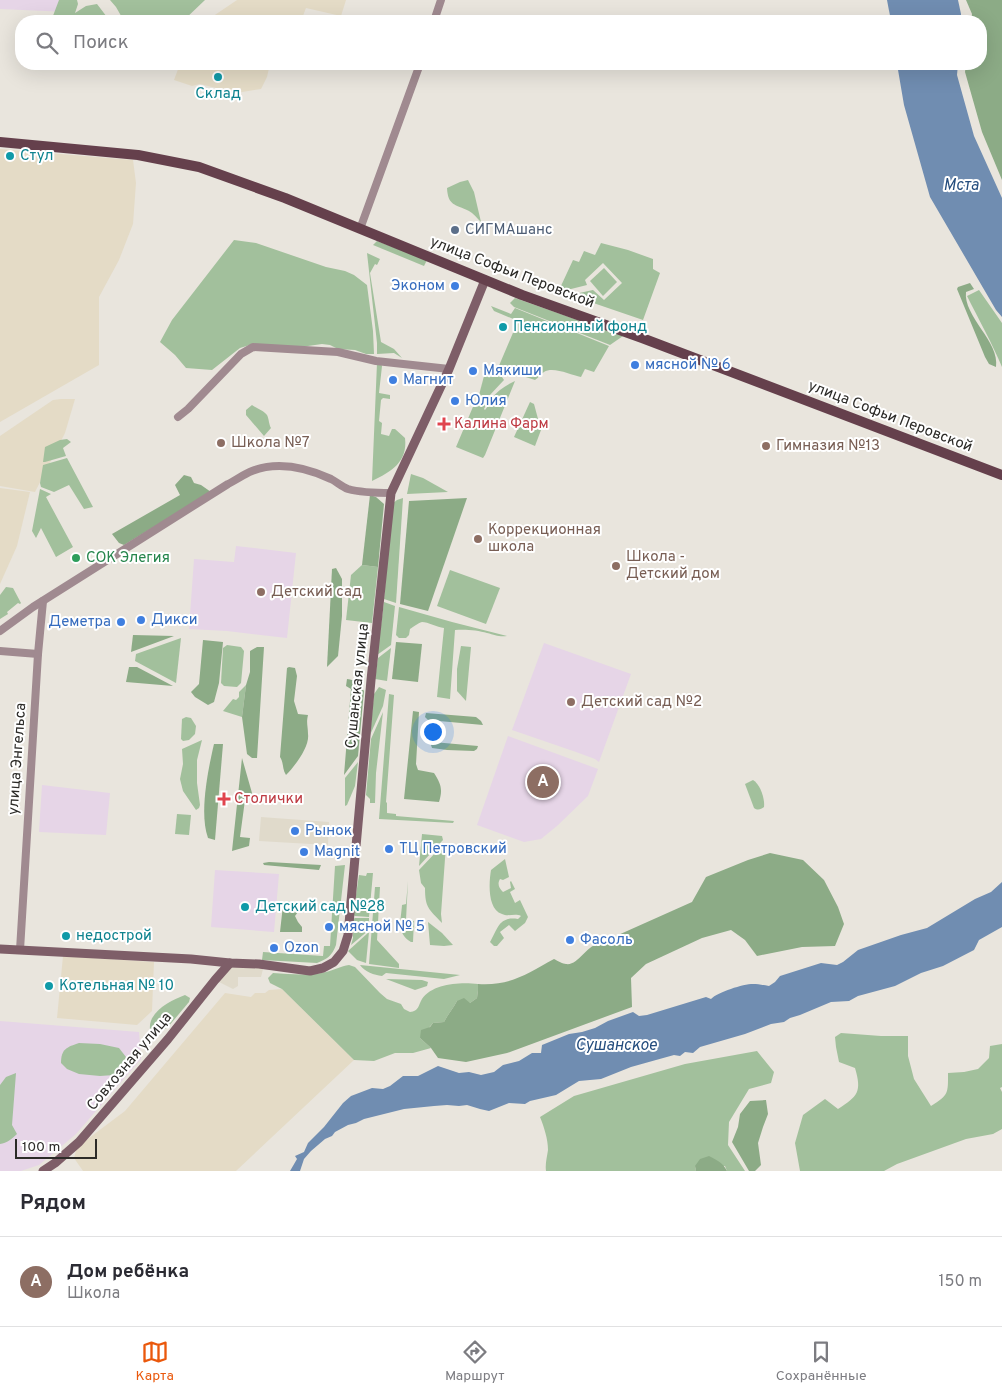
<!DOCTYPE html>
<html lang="ru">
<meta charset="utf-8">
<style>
body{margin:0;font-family:Overpass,sans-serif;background:#f2f2f3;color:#2b2b33}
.scale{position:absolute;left:15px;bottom:12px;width:82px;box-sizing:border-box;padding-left:5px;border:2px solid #2c2b28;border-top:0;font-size:14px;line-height:18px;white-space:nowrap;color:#2c2b28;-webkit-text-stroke:4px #fff;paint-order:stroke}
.you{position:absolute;left:432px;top:731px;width:18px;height:18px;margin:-12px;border:4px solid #fff;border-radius:50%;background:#1a73e8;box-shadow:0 0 0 8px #1a73e833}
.badge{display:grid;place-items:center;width:32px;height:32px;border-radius:50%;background:#ea580c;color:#fff;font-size:16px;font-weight:700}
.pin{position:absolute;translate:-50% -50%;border:2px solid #fff;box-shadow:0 1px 5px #0006}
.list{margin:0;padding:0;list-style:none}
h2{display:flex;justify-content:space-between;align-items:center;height:65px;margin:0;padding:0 20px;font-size:21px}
h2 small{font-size:16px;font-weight:400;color:#7c7c81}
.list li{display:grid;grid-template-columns:32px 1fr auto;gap:15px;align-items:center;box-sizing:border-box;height:90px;padding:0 20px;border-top:1px solid #e1e1e2}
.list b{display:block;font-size:19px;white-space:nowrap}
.list p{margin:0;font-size:16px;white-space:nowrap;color:#7c7c81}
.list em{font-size:16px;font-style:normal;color:#7c7c81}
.icon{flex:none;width:28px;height:28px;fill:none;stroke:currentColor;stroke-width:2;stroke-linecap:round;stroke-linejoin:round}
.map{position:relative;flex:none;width:1002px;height:1171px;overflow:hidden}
.search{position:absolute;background:#fff;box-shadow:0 5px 20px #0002;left:15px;right:15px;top:15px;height:55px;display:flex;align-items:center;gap:12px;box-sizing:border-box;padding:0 18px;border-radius:20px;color:#7c7c81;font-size:19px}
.sheet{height:155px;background:#fff}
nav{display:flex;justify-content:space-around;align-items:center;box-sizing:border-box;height:70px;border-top:1px solid #e1e1e2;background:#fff;font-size:14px;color:#7c7c81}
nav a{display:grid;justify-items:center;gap:2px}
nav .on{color:#ea580c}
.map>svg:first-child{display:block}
.built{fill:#e0dacb}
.industrial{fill:#e4dbc6}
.education{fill:#e6d5e7}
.green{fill:#a2c09c}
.forest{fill:#8cab86}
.water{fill:#708db1}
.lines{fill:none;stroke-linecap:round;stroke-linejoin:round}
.tertiary{stroke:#a08a90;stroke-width:8}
.secondary{stroke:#7e5e68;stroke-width:9}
.primary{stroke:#65404c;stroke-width:10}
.culture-dot{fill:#0f9aa8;stroke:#fff;stroke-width:2}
.service-dot{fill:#5c6f8a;stroke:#fff;stroke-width:2}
.shop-dot{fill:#3f7fe0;stroke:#fff;stroke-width:2}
.health-dot{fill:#e0444e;stroke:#fff;stroke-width:2}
.education-dot{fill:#8d6e63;stroke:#fff;stroke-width:2}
.leisure-dot{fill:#2e9e5b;stroke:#fff;stroke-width:2}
.labels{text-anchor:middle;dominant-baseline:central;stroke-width:4;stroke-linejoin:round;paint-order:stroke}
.culture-label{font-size:15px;fill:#0d838f;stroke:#fff;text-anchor:start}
.service-label{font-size:15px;fill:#4e5e75;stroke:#fff;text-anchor:start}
.street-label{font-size:15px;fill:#2c2b28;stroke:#fff}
.shop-label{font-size:15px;fill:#366cbe;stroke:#fff;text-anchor:start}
.health-label{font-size:15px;fill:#be3a42;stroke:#fff;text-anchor:start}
.education-label{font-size:15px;fill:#785e54;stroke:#fff;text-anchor:start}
.leisure-label{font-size:15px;fill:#27864d;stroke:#fff;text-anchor:start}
.water-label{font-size:16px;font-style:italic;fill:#244d7e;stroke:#fff}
</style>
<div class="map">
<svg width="1002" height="1171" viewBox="0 0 1002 1171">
<rect width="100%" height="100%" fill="#e9e5dd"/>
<g class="built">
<polygon points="261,817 329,822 328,845 259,841"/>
<polygon points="230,963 264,965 261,977 238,977 238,986 233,989 215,980"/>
</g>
<g class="industrial">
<polygon points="237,0 346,0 341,16 306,8 301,21 206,21"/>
<polygon points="180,64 270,64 267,77 261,89 236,93 200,84 192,86 174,80"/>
<polygon points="0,149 133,160 136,183 133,224 119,260 99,297 99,365 0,422"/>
<polygon points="61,399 75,399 65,433 35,492 0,486 0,436 53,400"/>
<polygon points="0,488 30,492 17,546 0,584"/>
<polygon points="63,956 154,962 152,1011 137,1025 57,1018"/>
<polygon points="282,989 354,1060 236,1171 83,1171 74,1158 77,1147 125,1111 225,993 251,997 255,993 265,993 269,990"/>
</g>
<g class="education">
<polygon points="0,0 70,0 68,12 0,9"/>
<polygon points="236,546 296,553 287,638 227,631 189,629 194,559 234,562"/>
<polygon points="544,643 631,674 599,762 595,759 576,752 512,730"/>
<polygon points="508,736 598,769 588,796 557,826 541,839 524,842 477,825"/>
<polygon points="42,785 110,793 106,835 39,832"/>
<polygon points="215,870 279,874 274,932 211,927"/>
<polygon points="0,1021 139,1032 141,1059 76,1134 39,1165 21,1171 0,1171"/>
</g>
<g class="green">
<polygon points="59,0 77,0 78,4 75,13 86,6 97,4 110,21 51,21"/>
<polygon points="110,0 205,0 183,21 124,21 116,7"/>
<path d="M468 180 474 192 481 222C477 218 473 213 469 211 455 204 448 206 447 188L460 182Z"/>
<polygon points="234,240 256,243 326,267 345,271 354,275 367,285 373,331 374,354 366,354 355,350 338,349 330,345 322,344 301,347 253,344 240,348 212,370 186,368 175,355 160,342 172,320"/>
<polygon points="377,241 427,260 424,266 373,245"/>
<polygon points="601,243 628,250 653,259 653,269 660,273 643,320 570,295 593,290 604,300 622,283 603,263 585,280 587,285 567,290 560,288 573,260 579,262 584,251 595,255"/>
<polygon points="367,253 380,259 377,265 375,264 370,273 381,342 394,349 402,358 394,353 377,354 377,343"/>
<polygon points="604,268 617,282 603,296 590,281"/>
<path d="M979 290 1002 323V367C992 343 979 320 967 296Z"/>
<polygon points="515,298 623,336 610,345 514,307 510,303"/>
<path d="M491 306 511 314 515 308 609 346 594 372 585 369 581 377C571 375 553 366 544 372 541 374 538 378 535 380L498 368 518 321 494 311Z"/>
<path d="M377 363 381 364 382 366 379 393 390 395V399L383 398 381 400 379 421 382 423 381 434 389 436 392 429H395L405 438C408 462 391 472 372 481Z"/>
<polygon points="487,373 494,374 502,377 504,380 489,396 484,398 479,395 484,376"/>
<path d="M515 381 485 455 483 458 456 447 475 402 479 400 488 401 484 409 485 410C488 407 489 403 491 399 497 391 506 385 515 381Z"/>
<polygon points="530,402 534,404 541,430 535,446 514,437"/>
<path d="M252 405C256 408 264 411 267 415 269 419 269 425 271 428L264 436 246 415V410Z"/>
<polygon points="67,439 71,442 63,448 66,456 45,462 43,462 45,447 60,440"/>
<polygon points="67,458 93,507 84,509 69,485 54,492 41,487 40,483 43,465"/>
<polygon points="411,474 423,478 448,492 407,494"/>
<polygon points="40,489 51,494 46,497 73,547 56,557 41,528 36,538 32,531"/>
<polygon points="403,498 396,603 384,599 392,504 397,500"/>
<polygon points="362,565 378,567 372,623 346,620 351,575"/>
<polygon points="450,570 500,588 486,624 437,606"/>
<polygon points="6,587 13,588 21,603 20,604 18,603 7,612 8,614 0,619 0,595"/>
<polygon points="384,602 395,606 391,645 377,655"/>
<path d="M399 607 452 622 507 636C499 637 495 635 487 633 478 630 464 629 455 630L450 699 437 697 444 628C437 627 428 622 422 622 418 623 413 627 410 629L409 635 406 638H399L396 635Z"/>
<polygon points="181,638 176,683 135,661 136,654"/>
<polygon points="227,645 241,647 244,651 241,683 237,687 224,686 221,683 223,648"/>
<polygon points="461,646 471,647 466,701 457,691 457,669"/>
<polygon points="391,648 387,681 375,679 378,658"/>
<polygon points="246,685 242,717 223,711 233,699 236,700 239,697 239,692"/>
<polygon points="379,687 386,690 383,706 370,735 374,694"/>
<polygon points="389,694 394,695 386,802 387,803 387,813 396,814 396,816 454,821 453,823 379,819"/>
<polygon points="383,712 376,773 375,803 370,803 370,799 366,795 371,739"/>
<polygon points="186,717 191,718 196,726 195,734 189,740 183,741 181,739 182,719"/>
<polygon points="202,740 197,760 197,783 200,805 199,808 196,810 183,791 180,779 183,764 182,749"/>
<polygon points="358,762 355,786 347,805 345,806 345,778"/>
<path d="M753 780C760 784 765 798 764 807 761 809 758 811 754 808L745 784Z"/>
<polygon points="177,814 191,815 189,835 175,834"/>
<polygon points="422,834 442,836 443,840 419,866"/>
<path d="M446 845 441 914 442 923C429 909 425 908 425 888L421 883 419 870 437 851Z"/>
<path d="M505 859 509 877 503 880 500 879C497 884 499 888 503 892L511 888 510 882 511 881 515 889 510 892 515 903 520 900 528 917 525 923 515 931 509 925 500 932 504 938 497 946H494L490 942C498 928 499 916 518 919L521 916C515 913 508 917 502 914 487 909 489 882 491 870Z"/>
<path d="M345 865 336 945C332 956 327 959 317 963L262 960 263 952 323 956 324 946H330L335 866Z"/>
<polygon points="367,873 373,873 369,917 355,916 353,915 359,875 366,876"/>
<path d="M408 881 406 920 414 921 413 942H411C396 933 401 920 402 905L406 904Z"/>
<polygon points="375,887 380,887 377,940 399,964 399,968 369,964"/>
<polygon points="355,918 369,918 369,930 351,945 353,938 353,919"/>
<polygon points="428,922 442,933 453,945 444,946 430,945"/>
<polygon points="369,932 366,963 357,960 348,951"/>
<path d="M349 965 355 967 380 993 387 999 401 1004 404 1009 410 1012C419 1011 418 1006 422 999 433 983 461 982 478 984V990L477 998 470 1003 457 1001C453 1009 448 1014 444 1022L433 1023 420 1038 431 1048 413 1053H395L374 1061 354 1060 282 989 270 983 268 978 273 973C291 974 308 976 326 972 334 970 341 966 349 965Z"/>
<path d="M360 965 460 975 444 979 386 973 382 976C374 975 365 972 360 965Z"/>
<polygon points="386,979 422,980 428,982 427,986 415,990"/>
<path d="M185 995 190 998 189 1002 168 1027 163 1030 150 1029C148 1012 171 1000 185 995Z"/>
<path d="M841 1033 881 1036H908V1056L914 1079 931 1106C949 1095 948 1093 948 1073L964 1072 978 1069 989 1058 990 1046 1002 1044V1087L1000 1088 1002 1092V1129L993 1134 966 1139 897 1164 884 1171H800L795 1143 803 1115 825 1099 838 1109C858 1096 862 1092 855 1068L839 1062 836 1047 835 1037Z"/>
<path d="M79 1043 100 1044 119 1048 126 1057 124 1068 114 1075 100 1076 79 1074 67 1069 61 1063C61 1049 67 1047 79 1043Z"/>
<path d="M757 1051 774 1072 771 1083 749 1089 729 1122 728 1145 745 1171H727L725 1166H695L696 1171H546C545 1164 547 1157 548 1150 548 1139 544 1127 540 1117L574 1096 685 1064Z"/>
<path d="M16 1073 12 1125 17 1134C12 1139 7 1143 0 1144V1085L6 1077Z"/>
</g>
<g class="forest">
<polygon points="966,0 1002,0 1002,180 982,132 965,72 966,64 981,64 981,21 971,21 972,14"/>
<path d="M970 283 974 289 966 292C963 316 1000 342 996 367L989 364 985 357 957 289 958 287Z"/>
<polygon points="184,475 191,477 194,483 201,485 211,492 124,545 119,543 112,534 180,495 175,485"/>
<polygon points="370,495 376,497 384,504 378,567 362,565"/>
<polygon points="467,498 428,611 400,604 409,501"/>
<polygon points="336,568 342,579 342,616 338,656 327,667 332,569"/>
<polygon points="133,635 174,636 131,652"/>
<polygon points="203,640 223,642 219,683 214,702 208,705 195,697 191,692 199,684"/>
<polygon points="396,642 422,644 418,682 392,679"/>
<polygon points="257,647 264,647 257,758 252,758 247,754 242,717 246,685 250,672 250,651"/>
<polygon points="129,667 137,667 173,686 126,682"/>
<path d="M289 667 295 668 297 676 294 701 298 714 308 715C306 723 308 726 308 734 310 747 294 767 286 775 282 769 284 763 280 757L287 668Z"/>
<path d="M347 679C356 680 359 684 364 691L358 756 344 775 351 689 346 686Z"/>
<path d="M413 711 419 712 416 764 418 770 434 773C441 784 443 789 439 802L404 799Z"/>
<polygon points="426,713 476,717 481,721 483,725 428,720 425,717"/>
<polygon points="433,742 478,746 477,749 474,751 447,750 432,748 431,745"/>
<path d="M214 744H223L215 840 208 838C199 813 208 770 214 744Z"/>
<polygon points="242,758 254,800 245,800 240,837 250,838 249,846 232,851"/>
<path d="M770 853 803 860 824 880 838 907 844 924 835 946 802 947 757 956 745 940 731 930 702 938 646 964 631 978 632 1007 507 1053 466 1062 438 1058 431 1048 420 1038 421 1030 430 1027 433 1023 444 1022C448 1014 453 1009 457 1001L464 998 470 1003 477 998 478 990V984C511 986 526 974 554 959 558 961 563 964 566 964 578 966 586 946 598 944L692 902 706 877 748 860Z"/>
<polygon points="269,862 321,865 319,870 264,865 263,863"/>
<polygon points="288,901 298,906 298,912 295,916 298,922 302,927 302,932 280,932 283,905"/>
<polygon points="766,1100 768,1114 763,1127 758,1143 761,1165 755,1171 749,1171 732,1142 738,1127 740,1114 750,1101"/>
<path d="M709 1156C717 1160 723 1163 727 1171H696L695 1166 700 1159Z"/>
</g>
<g class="water">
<polygon points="887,0 958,0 961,14 961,21 891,21"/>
<polygon points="897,64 958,64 957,75 974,136 1002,198 1002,317 996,310 930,197 904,105"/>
<path d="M1002 882V927L979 940 974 950 943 966 921 973 895 986 858 996 849 1001 831 1002 800 1015 790 1018 784 1022 771 1024 745 1034 700 1047 693 1053 685 1052 680 1056 674 1055 656 1060 631 1067 601 1079 579 1081 556 1095 530 1101 525 1104 509 1103 489 1111 480 1109 467 1105 459 1106 447 1105 434 1106 404 1109 364 1119 356 1123 348 1125 335 1132 332 1136 325 1139 311 1151 304 1159 300 1171H290L297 1159 295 1156 304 1152 308 1143 324 1127 343 1103 351 1096 372 1088 383 1089 390 1086 403 1076H418L438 1066 459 1073 469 1072 481 1075 494 1072 503 1065 519 1061 532 1053H541L542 1045 569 1034 582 1032 595 1028 608 1021 633 1012 639 1016 647 1015 706 997 711 999C718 992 743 984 753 984 758 984 763 985 769 986L775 982 780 976 821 963 837 965 843 962 858 950 901 935 927 928 975 899 991 892Z"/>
</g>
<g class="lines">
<g class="tertiary">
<polyline points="434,21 441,0"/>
<polyline points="360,229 420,64"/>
<polyline points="178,417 188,409 241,354 253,347 338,352 376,361 449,369"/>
<path d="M0 631 33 607 228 484C236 480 244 474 252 471 278 461 307 468 331 479 337 482 342 487 348 489 362 493 377 493 391 493"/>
<polyline points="0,651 38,654"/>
<polyline points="20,950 38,654 43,601"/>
</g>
<g class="secondary">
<polyline points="0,949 191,959 230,963 259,964 310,971 323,968 334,962 343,951 348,935 371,680 391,493 449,369 485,280"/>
<polyline points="43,1171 55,1163 79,1142 168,1039 215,980 230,963"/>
</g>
<polyline class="primary" points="0,142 138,155 199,167 285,198 522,295 642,338 1002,475"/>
</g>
<g class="culture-dot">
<circle cx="218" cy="77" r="5"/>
<circle cx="10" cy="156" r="5"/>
<circle cx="503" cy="327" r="5"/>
<circle cx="245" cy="907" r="5"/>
<circle cx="66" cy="936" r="5"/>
<circle cx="49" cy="986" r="5"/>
</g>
<circle class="service-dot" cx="455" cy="230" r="5"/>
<g class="shop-dot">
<circle cx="455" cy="286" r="5"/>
<circle cx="635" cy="365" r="5"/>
<circle cx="473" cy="371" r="5"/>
<circle cx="393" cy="380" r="5"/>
<circle cx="455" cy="401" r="5"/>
<circle cx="141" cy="620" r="5"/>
<circle cx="121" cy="622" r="5"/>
<circle cx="295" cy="831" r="5"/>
<circle cx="389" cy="849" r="5"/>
<circle cx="304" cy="852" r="5"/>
<circle cx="329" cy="927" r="5"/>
<circle cx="570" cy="940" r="5"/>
<circle cx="274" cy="948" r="5"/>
</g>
<g class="health-dot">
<path d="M441.5 416.5h5v5h5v5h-5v5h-5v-5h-5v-5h5z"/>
<path d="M221.5 791.5h5v5h5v5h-5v5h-5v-5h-5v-5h5z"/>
</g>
<g class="education-dot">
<circle cx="221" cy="443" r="5"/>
<circle cx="766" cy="446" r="5"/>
<circle cx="478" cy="539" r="5"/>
<circle cx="616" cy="566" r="5"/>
<circle cx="261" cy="592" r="5"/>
<circle cx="571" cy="702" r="5"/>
</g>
<circle class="leisure-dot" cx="76" cy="558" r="5"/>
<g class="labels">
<g class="culture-label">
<text x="218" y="94" text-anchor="middle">Склад</text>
<text x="20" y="156">Стул</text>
<text x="513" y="327">Пенсионный фонд</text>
<text x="255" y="907">Детский сад №28</text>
<text x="76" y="936">недострой</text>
<text x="59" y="986">Котельная № 10</text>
</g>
<g class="service-label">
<text x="465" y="230">СИГМАшанс</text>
</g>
<g class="street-label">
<text transform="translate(512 273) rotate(21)">улица Софьи Перовской</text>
<text transform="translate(890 417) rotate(21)">улица Софьи Перовской</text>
<text transform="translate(358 686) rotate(-84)">Сушанская улица</text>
<text transform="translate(18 759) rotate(-86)">улица Энгельса</text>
<text transform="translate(130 1062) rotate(-50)">Совхозная улица</text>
</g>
<g class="shop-label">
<text x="445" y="286" text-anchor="end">Эконом</text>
<text x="645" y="365">мясной № 6</text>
<text x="483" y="371">Мякиши</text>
<text x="403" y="380">Магнит</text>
<text x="465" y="401">Юлия</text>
<text x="151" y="620">Дикси</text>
<text x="111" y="622" text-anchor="end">Деметра</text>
<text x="305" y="831">Рынок</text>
<text x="399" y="849">ТЦ Петровский</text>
<text x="314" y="852">Magnit</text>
<text x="339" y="927">мясной № 5</text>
<text x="580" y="940">Фасоль</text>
<text x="284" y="948">Ozon</text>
</g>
<g class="health-label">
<text x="454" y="424">Калина Фарм</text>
<text x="234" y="799">Столички</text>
</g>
<g class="education-label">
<text x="231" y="443">Школа №7</text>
<text x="776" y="446">Гимназия №13</text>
<text x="488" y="530">Коррекционная<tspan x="488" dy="17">школа</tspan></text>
<text x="626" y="557">Школа -<tspan x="626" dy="17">Детский дом</tspan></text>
<text x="271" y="592">Детский сад</text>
<text x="581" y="702">Детский сад №2</text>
</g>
<g class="leisure-label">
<text x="86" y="558">СОК Элегия</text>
</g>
<g class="water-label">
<text x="961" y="186">Мста</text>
<text x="616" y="1046">Сушанское</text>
</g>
</g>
</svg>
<div class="scale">100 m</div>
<div class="you"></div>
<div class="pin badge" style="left:543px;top:782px;background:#8d6e63">A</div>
<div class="search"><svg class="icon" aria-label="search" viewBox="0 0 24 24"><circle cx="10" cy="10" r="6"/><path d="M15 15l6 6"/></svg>Поиск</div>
</div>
<section class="sheet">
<h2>Рядом<small></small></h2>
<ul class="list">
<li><span class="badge" style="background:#8d6e63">A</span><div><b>Дом ребёнка</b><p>Школа</p></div><em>150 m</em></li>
</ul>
</section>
<nav>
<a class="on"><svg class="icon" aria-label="map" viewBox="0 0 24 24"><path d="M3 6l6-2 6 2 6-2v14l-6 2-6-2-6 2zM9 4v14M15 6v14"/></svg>Карта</a>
<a><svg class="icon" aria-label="directions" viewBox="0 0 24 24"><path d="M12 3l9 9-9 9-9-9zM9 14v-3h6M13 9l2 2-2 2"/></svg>Маршрут</a>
<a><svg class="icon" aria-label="saved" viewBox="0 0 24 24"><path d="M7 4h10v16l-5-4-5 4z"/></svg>Сохранённые</a>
</nav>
